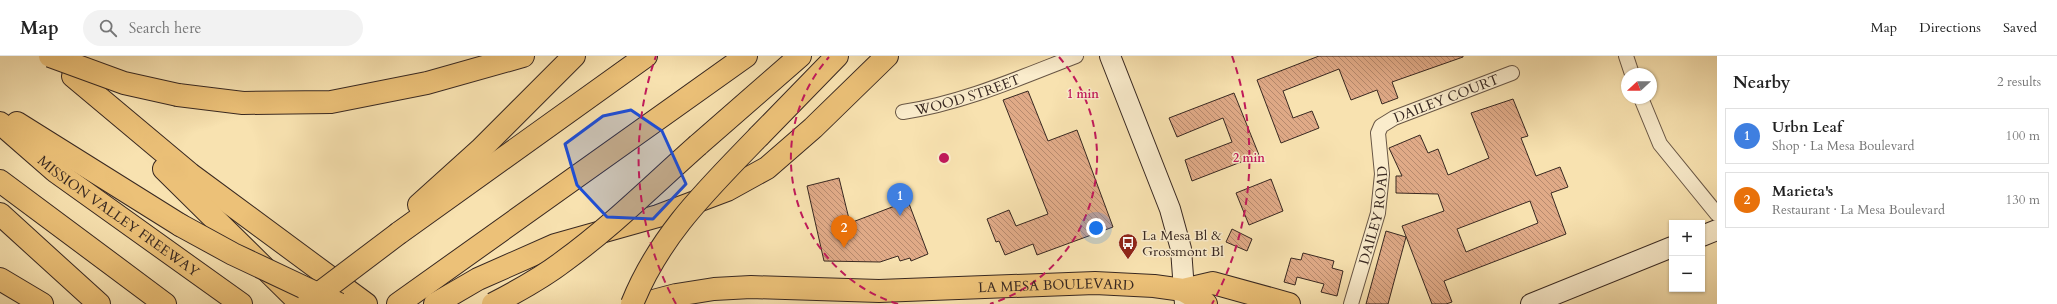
<!DOCTYPE html>
<meta charset="utf-8">
<style>
body{margin:0;font-family:Cardo,serif;background:#f2f2f2;color:#222}
.controls{position:absolute;right:12px;bottom:12px;display:grid;overflow:hidden;border-radius:0px;box-shadow:0 1px 3px #0004}
.controls button{width:36px;height:36px;display:grid;place-items:center;padding:0;border:0;border-bottom:1px solid #e0e0e0;background:#fff;color:#222;font:20px sans-serif}
.compass{position:absolute;left:1621px;top:12px;width:36px;height:36px;border-radius:50%;background:#fff;box-shadow:0 1px 3px #0004;rotate:249deg}
.you{position:absolute;left:1096px;top:172px;width:14px;height:14px;margin:-10px;border:3px solid #fff;border-radius:50%;background:#1a73e8;box-shadow:0 0 0 6px #1a73e833}
.badge{display:grid;place-items:center;width:26px;height:26px;border-radius:50%;background:#8f2418;color:#fff;font-size:13px;font-weight:700}
.pin{position:absolute;translate:-50% -33px;filter:drop-shadow(0 1px 2px #0008)}
.pin::after{content:'';position:absolute;top:21px;width:14px;height:12px;background:inherit;clip-path:polygon(0 0,100% 0,50% 100%)}
.list{margin:0;padding:0;list-style:none}
h2{display:flex;justify-content:space-between;align-items:center;height:52px;margin:0;padding:0 16px;font-size:17px}
h2 small{font-size:13px;font-weight:400;color:#767676}
.list li{display:grid;grid-template-columns:26px 1fr auto;gap:12px;align-items:center;box-sizing:border-box;height:56px;margin:0 8px 8px;padding:0 8px;border:1px solid #e0e0e0;border-radius:0px}
.list b{display:block;font-size:15px;white-space:nowrap}
.list p{margin:0;font-size:13px;white-space:nowrap;color:#767676}
.list em{font-size:13px;font-style:normal;color:#767676}
.icon{flex:none;width:22px;height:22px;fill:none;stroke:currentColor;stroke-width:2;stroke-linecap:round;stroke-linejoin:round}
.map{position:relative;flex:none;width:1717px;height:248px;overflow:hidden}
header{display:flex;align-items:center;gap:24px;box-sizing:border-box;height:56px;padding:0 20px;background:#fff;border-bottom:1px solid #e0e0e0}
header strong{font-size:19px}
nav{display:flex;gap:22px;margin-inline-start:auto;font-size:14px}
.search{width:280px;height:36px;background:#f2f2f2;display:flex;align-items:center;gap:10px;box-sizing:border-box;padding:0 14px;border-radius:22px;color:#767676;font-size:15px}
main{display:flex}
aside{flex:1;background:#fff}
.map>svg:first-child{display:block}
.building{fill:url(#building-back-hatch);stroke:#382821;fill-rule:evenodd}
.lines{fill:none;stroke-linecap:round;stroke-linejoin:round}
.street-casing{stroke:#685645;stroke-width:16}
.secondary-casing{stroke:#382821;stroke-width:22}
.primary-casing{stroke:#382821;stroke-width:24}
.highway-casing{stroke:#382821;stroke-width:24}
.street{stroke:#faeccc;stroke-width:14}
.secondary{stroke:#faeccc;stroke-width:20}
.primary{stroke:#ecc178;stroke-width:22}
.highway{stroke:#ecc178;stroke-width:22}
.highway-bridge-casing{stroke:#382821;stroke-width:24;stroke-linecap:butt}
.highway-bridge{stroke:#ecc178;stroke-width:22}
.marked{fill:#1d4ed8;fill-opacity:0.2;stroke:#1d4ed8;stroke-width:3;stroke-linejoin:round}
.ring{fill:none;stroke:#c2185b;stroke-width:2;stroke-dasharray:7 5}
.labels{text-anchor:middle;dominant-baseline:central;stroke-width:3;stroke-linejoin:round;paint-order:stroke}
.street-label{font-size:14px;fill:#382821;stroke:#faeccc}
.poi-label{font-size:14px;fill:#382821;stroke:#faeccc;text-anchor:start}
.centre{fill:#c2185b;stroke:#faeccc;stroke-width:2}
.ring-label{font-size:12px;text-anchor:middle;font-weight:bold;fill:#c2185b;stroke:#faeccc;stroke-width:3;stroke-linejoin:round;paint-order:stroke}
</style>
<header>
<strong>Map</strong>
<div class="search"><svg class="icon" aria-label="search" viewBox="0 0 24 24"><circle cx="10" cy="10" r="6"/><path d="M15 15l6 6"/></svg>Search here</div>
<nav><a>Map</a><a>Directions</a><a>Saved</a></nav>
</header>
<main>
<div class="map">
<svg width="1717" height="248" viewBox="0 0 1717 248">
<defs>
<pattern id="building-back-hatch" width="6" height="6" patternUnits="userSpaceOnUse"><rect width="6" height="6" fill="#e0aa87"/><path d="M-1 5l2 2M0 0l6 6M5-1l2 2" fill="none" stroke="#b78a6e"/></pattern>
</defs>
<rect width="100%" height="100%" fill="#f8e2b0"/>
<filter id="stains"><feTurbulence type="fractalNoise" baseFrequency=".005" numOctaves="4"/><feColorMatrix values="0 0 0 0 .2 0 0 0 0 .09 0 0 0 0 .02 0 0 0 .5 -.17"/></filter>
<radialGradient id="worn" r=".72"><stop offset=".6" stop-color="#630" stop-opacity="0"/><stop offset="1" stop-color="#630" stop-opacity=".3"/></radialGradient>
<g class="building">
<polygon points="1319,0 1463,0 1463,1 1392,26 1398,42 1382,48 1377,34 1351,44 1339,13 1283,35 1293,62 1312,55 1319,72 1281,87 1257,24"/>
<polygon points="1028,35 1048,85 1077,74 1113,171 1037,199 1033,188 1005,199 999,185 996,186 987,163 1009,154 1016,170 1048,158 1003,44"/>
<polygon points="1234,37 1259,99 1192,125 1185,104 1232,86 1223,62 1177,81 1169,62"/>
<path d="M1513 43 1528 80 1521 82 1536 120 1560 111 1568 131 1551 137 1566 178 1444 225 1452 246 1446 248H1432L1402 170 1444 155 1438 138 1396 137V120H1402L1389 92 1420 79 1428 97 1438 93 1448 119 1489 102 1471 57ZM1530 145 1538 167 1466 196 1457 173Z"/>
<polygon points="839,122 850,167 908,145 928,198 911,205 910,202 900,205 898,200 880,206 824,205 807,130"/>
<polygon points="1271,123 1283,155 1249,169 1236,137"/>
<polygon points="1232,173 1252,183 1247,195 1226,186"/>
<polygon points="1386,175 1406,181 1388,248 1366,248"/>
<polygon points="1303,197 1334,205 1332,212 1343,215 1337,240 1321,236 1324,228 1297,221 1295,229 1284,226 1291,202 1301,204"/>
</g>
<g class="lines">
<g class="street-casing">
<g id="street">
<polyline points="1626,0 1632,18"/>
<polyline points="1641,42 1660,88 1717,158"/>
<path id="s1" d="M903 56C963 47 1019 22 1076 0"/>
<path id="s2" d="M1351 248 1378 157 1382 118 1378 77 1381 70 1394 62 1512 17"/>
</g>
</g>
<g class="secondary-casing">
<g id="secondary">
<polyline points="1110,0 1170,153 1181,193 1185,248"/>
<polyline points="1702,180 1717,174"/>
<polyline points="1531,248 1672,191"/>
</g>
</g>
<g class="primary-casing">
<g id="primary">
<polyline points="1183,234 1206,248"/>
<path id="s3" d="M642 248 676 239 714 233 751 231 879 235 1095 227 1154 230 1183 234 1213 227 1289 248"/>
</g>
</g>
<g class="highway-casing">
<g id="highway">
<polyline points="73,20 190,118 366,248"/>
<polyline points="178,39 243,47 331,46 427,27 523,0"/>
<path id="s4" d="M0 67 55 115 241 248"/>
<polyline points="17,67 180,169"/>
<polyline points="759,80 837,0"/>
<polyline points="698,89 800,0"/>
<polyline points="164,113 301,248"/>
<polyline points="0,125 165,248"/>
<polyline points="419,149 480,94 574,0"/>
<polyline points="0,158 99,248"/>
<polyline points="399,177 646,0"/>
<polyline points="0,223 42,248"/>
<polyline points="398,248 746,0"/>
<polyline points="435,248 478,223 555,189 658,160 727,134 767,112 813,72 887,0"/>
</g>
</g>
<use href="#street" class="street"/>
<use href="#secondary" class="secondary"/>
<use href="#primary" class="primary"/>
<use href="#highway" class="highway"/>
<g class="highway-bridge-casing">
<g id="highway-bridge">
<polyline points="50,0 124,27 178,39"/>
<polyline points="180,169 233,198 339,248"/>
<polyline points="309,245 399,177"/>
<path d="M493 248C518 235 542 222 564 205 611 171 654 128 698 89"/>
<path d="M632 248C660 178 708 133 759 80"/>
</g>
</g>
<use href="#highway-bridge" class="highway-bridge"/>
</g>
<path class="marked" d="M631 54 662 75 686 128 653 163 607 161 577 129 565 88 603 60Z"/>
<g class="ring">
<path d="M898 248A153 153 0 0 1 829 1M1059 1A153 153 0 0 1 990 248"/>
<path d="M676 248A305 305 0 0 1 656 0M1232 0A305 305 0 0 1 1212 248"/>
</g>
<defs>
<g id="bus-pin" transform="scale(1)"><path d="M0 17L-7.5 6A9.5 9.5 0 1 1 7.5 6Z" fill="#8f2418" stroke="#faeccc"/><path d="M-5-6H5V4H4V6H2V4H-2V6H-4V4H-5ZM-3.5-4V0h7V-4ZM-3.5 1.2v1.5H-2V1.2ZM2 1.2v1.5H3.5V1.2Z" fill="#fff"/></g>
</defs>
<g fill-rule="evenodd">
<use href="#bus-pin" x="1128" y="187"/>
</g>
<g class="labels">
<g class="street-label">
<text stroke="none"><textPath href="#s1" startOffset="67">WOOD STREET</textPath></text>
<text stroke="none"><textPath href="#s2" startOffset="254">DAILEY COURT</textPath></text>
<text stroke="none"><textPath href="#s4" startOffset="151">MISSION VALLEY FREEWAY</textPath></text>
<text stroke="none"><textPath href="#s2" startOffset="92">DAILEY ROAD</textPath></text>
<text stroke="none"><textPath href="#s3" startOffset="416">LA MESA BOULEVARD</textPath></text>
</g>
<g class="poi-label">
<text x="1142" y="179">La Mesa Bl &amp;<tspan x="1142" dy="16">Grossmont Bl</tspan></text>
</g>
</g>
<circle cx="944" cy="102" r="6" class="centre"/>
<g class="ring-label">
<text x="1083" y="42">1 min</text>
<text x="1249" y="106">2 min</text>
</g>
<rect width="100%" height="100%" filter="url(#stains)"/>
<rect width="100%" height="100%" fill="url(#worn)"/>
</svg>
<div class="controls">
<button>+</button>
<button>−</button>
</div>
<svg class="compass" viewBox="-18 -18 36 36"><path d="M0-13l5 13h-10z" fill="#e53935"/><path d="M0 13l5-13h-10z" fill="#767676"/></svg>
<div class="you"></div>
<div class="pin badge" style="left:900px;top:160px;background:#3f7fe0">1</div>
<div class="pin badge" style="left:844px;top:192px;background:#e8710a">2</div>
</div>
<aside>
<h2>Nearby<small>2 results</small></h2>
<ul class="list">
<li><span class="badge" style="background:#3f7fe0">1</span><div><b>Urbn Leaf</b><p>Shop · La Mesa Boulevard</p></div><em>100 m</em></li>
<li><span class="badge" style="background:#e8710a">2</span><div><b>Marieta's</b><p>Restaurant · La Mesa Boulevard</p></div><em>130 m</em></li>
</ul>
</aside>
</main>
